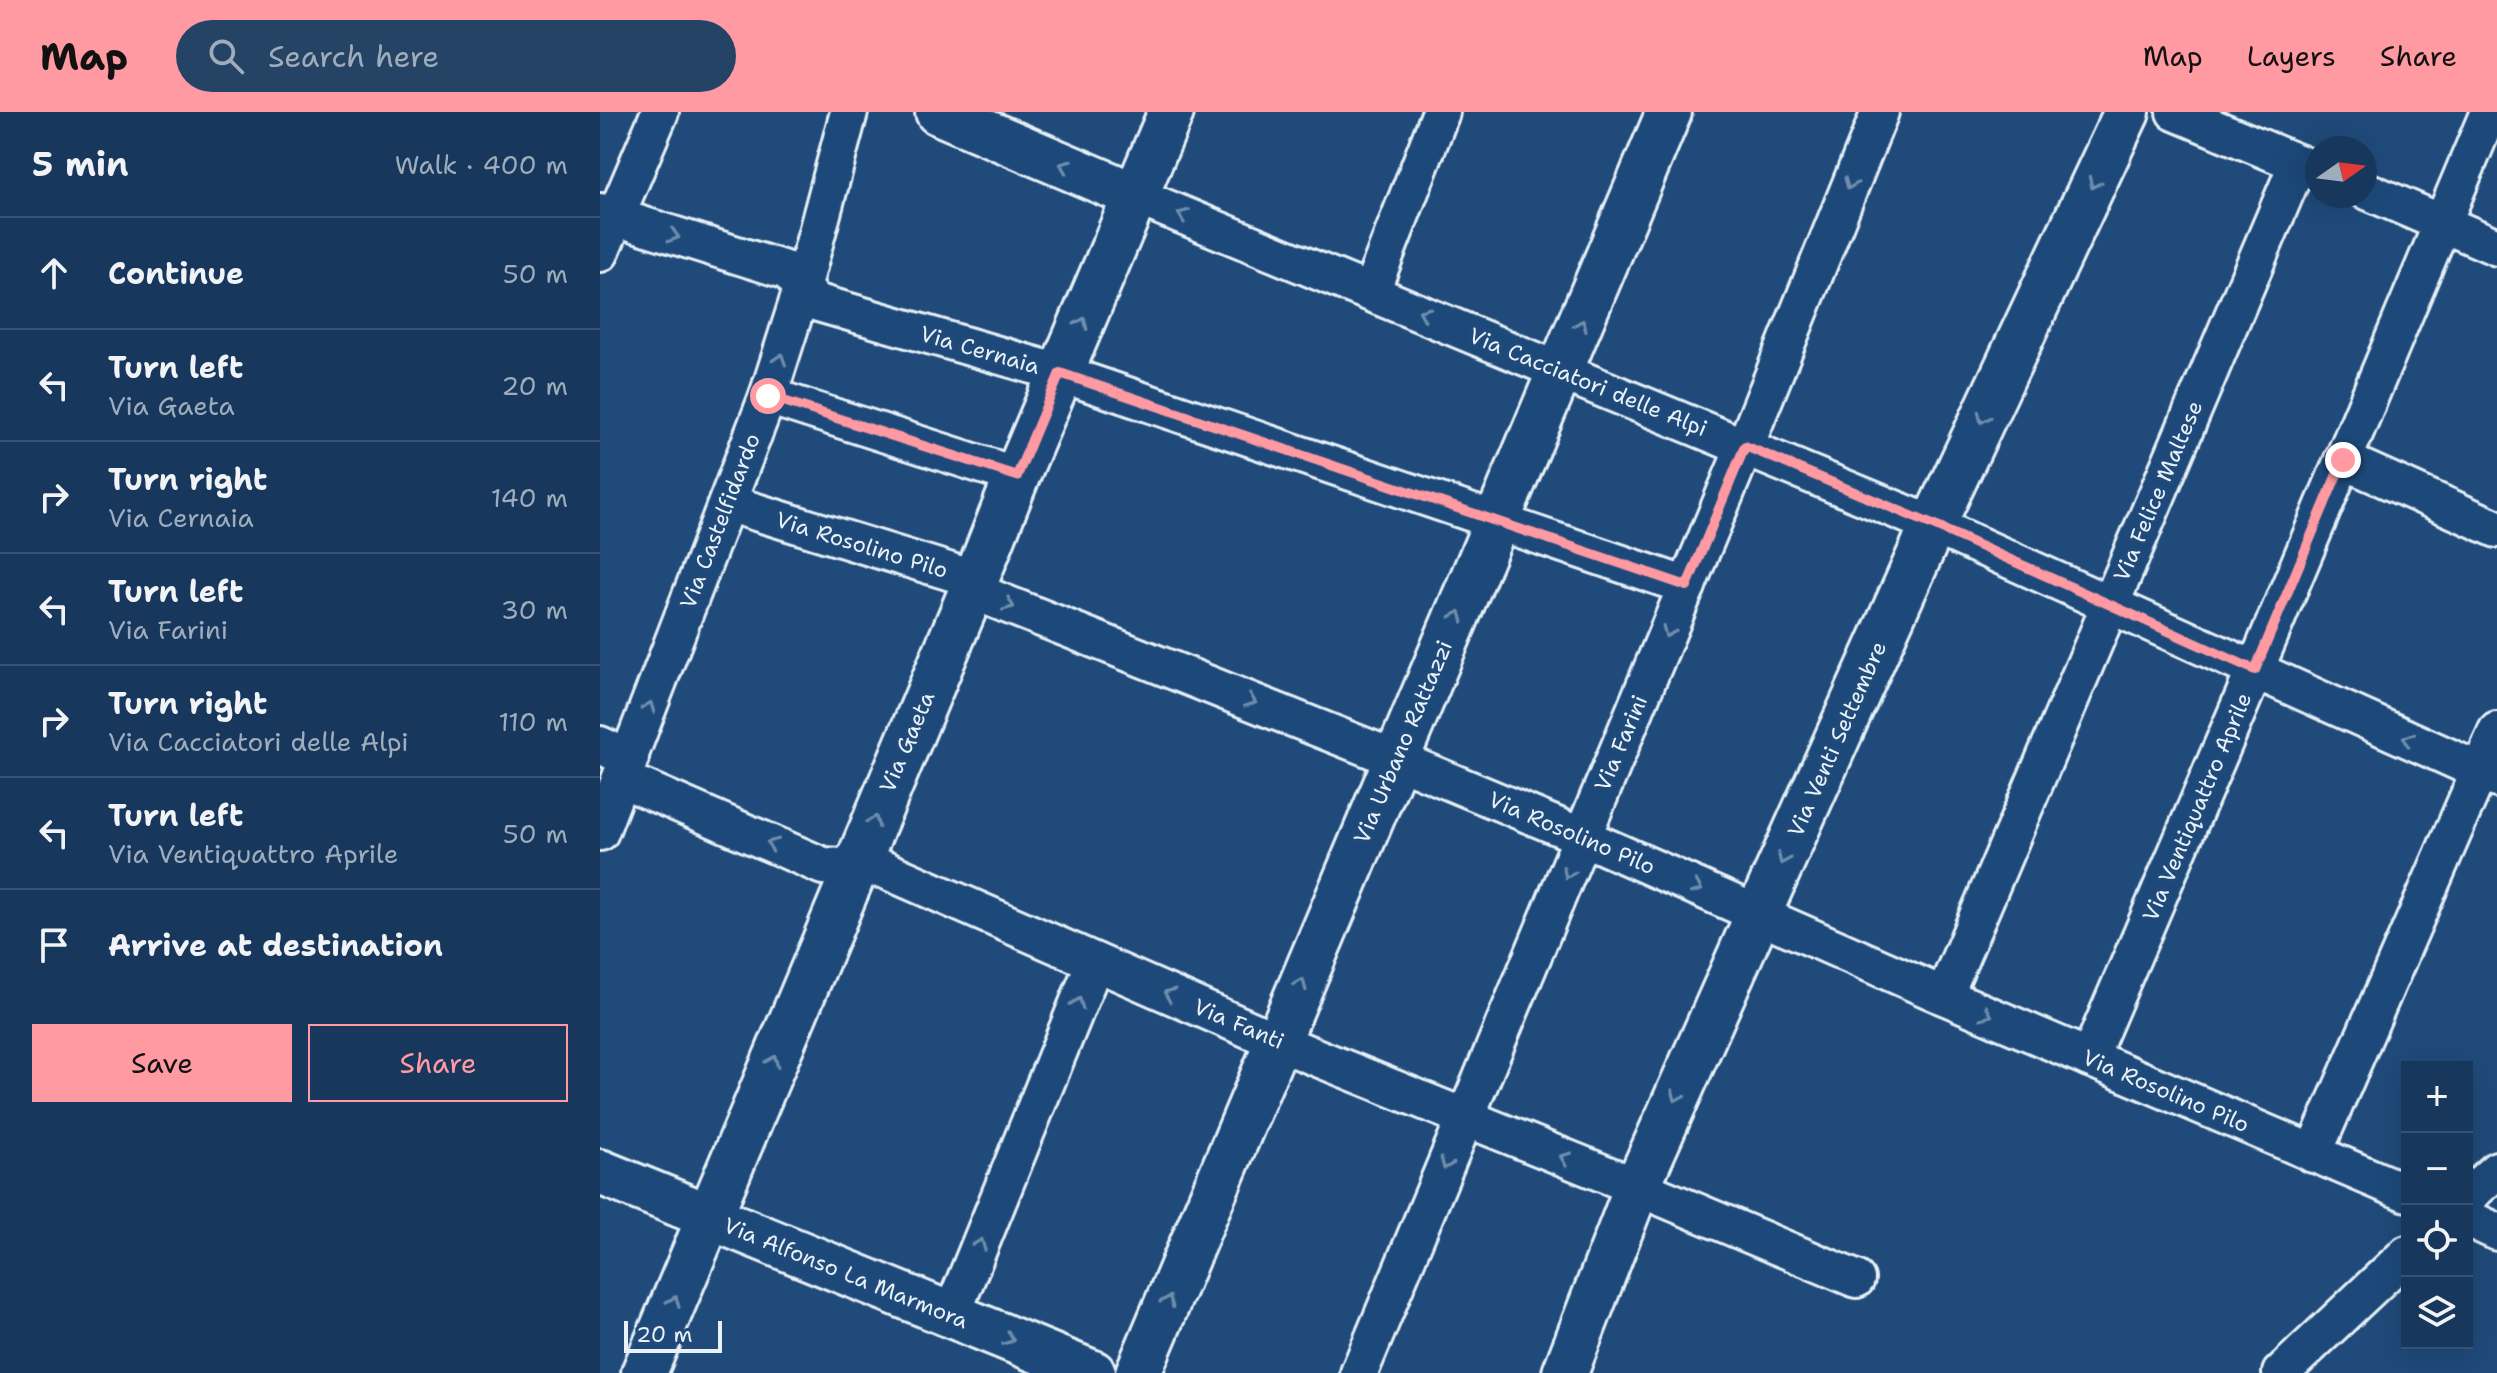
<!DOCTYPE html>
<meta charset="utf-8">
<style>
body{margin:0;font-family:"Shantell Sans",sans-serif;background:#244365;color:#f1f3f6}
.controls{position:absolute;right:24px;bottom:24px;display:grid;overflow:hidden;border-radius:0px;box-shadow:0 8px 32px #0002}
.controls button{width:72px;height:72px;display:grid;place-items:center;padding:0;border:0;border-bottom:2px solid #365272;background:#17385c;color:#f1f3f6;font:40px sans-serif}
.compass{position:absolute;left:1705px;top:24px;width:72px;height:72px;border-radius:50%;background:#17385c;box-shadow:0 8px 32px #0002;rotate:76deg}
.scale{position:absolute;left:24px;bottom:20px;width:98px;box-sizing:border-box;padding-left:8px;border:4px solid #e8f1f8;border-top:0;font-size:22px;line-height:28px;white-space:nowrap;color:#e8f1f8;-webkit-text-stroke:6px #1f4a7a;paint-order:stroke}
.stop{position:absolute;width:24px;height:24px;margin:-18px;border:6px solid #ff9aa2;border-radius:50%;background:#fff}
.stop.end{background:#ff9aa2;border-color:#fff;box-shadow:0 2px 8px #0008}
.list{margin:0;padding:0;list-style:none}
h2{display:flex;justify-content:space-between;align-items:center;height:104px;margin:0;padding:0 32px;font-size:34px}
h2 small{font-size:26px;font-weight:400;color:#9eacbb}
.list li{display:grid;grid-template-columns:52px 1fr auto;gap:24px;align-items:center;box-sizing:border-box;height:112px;padding:0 32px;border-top:2px solid #365272}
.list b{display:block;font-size:30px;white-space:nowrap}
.list p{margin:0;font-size:26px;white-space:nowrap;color:#9eacbb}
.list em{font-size:26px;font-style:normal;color:#9eacbb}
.actions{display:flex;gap:16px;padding:24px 32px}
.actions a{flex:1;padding:18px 0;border:2px solid #ff9aa2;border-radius:0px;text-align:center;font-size:28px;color:#ff9aa2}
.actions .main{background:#ff9aa2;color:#111}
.icon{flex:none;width:44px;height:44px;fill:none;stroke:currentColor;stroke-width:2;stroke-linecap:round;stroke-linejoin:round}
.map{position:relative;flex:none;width:1897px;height:1261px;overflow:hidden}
header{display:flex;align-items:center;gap:48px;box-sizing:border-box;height:112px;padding:0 40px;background:#ff9aa2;color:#111}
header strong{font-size:38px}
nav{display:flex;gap:44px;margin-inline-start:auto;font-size:28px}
.search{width:560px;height:72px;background:#244365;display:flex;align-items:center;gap:20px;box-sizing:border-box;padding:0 28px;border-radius:44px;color:#9eacbb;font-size:30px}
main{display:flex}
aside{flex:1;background:#17385c}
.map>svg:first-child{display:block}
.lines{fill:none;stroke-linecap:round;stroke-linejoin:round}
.minor-casing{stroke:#e8f1f8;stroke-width:42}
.tertiary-casing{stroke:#e8f1f8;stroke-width:50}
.secondary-casing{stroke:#e8f1f8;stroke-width:50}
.minor{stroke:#1f4a7a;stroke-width:36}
.tertiary{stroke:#1f4a7a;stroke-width:44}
.secondary{stroke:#1f4a7a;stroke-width:44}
.oneway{stroke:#6f8dac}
.route{stroke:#ff9aa2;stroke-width:10}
.labels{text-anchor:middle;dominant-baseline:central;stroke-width:7;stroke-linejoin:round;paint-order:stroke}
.street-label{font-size:22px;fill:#e8f1f8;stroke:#1f4a7a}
</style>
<header>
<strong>Map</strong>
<div class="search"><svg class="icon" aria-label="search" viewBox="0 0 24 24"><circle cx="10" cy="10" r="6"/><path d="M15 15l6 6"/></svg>Search here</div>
<nav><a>Map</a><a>Layers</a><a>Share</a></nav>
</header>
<main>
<aside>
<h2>5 min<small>Walk · 400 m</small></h2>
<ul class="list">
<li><svg class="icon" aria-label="ahead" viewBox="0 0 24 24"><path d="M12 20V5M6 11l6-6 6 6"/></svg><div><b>Continue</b></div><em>50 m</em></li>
<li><svg class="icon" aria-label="left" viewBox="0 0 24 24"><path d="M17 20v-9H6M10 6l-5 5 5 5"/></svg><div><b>Turn left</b><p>Via Gaeta</p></div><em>20 m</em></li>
<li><svg class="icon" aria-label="right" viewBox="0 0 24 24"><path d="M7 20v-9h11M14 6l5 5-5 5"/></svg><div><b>Turn right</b><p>Via Cernaia</p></div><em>140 m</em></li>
<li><svg class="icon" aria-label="left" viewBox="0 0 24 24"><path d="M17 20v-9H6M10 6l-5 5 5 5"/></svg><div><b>Turn left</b><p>Via Farini</p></div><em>30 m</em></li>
<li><svg class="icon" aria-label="right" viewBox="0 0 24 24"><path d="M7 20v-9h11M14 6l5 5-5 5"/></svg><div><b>Turn right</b><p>Via Cacciatori delle Alpi</p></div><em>110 m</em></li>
<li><svg class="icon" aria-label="left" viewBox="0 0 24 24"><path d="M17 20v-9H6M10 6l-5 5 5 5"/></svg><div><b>Turn left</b><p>Via Ventiquattro Aprile</p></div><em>50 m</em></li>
<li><svg class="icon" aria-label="arrive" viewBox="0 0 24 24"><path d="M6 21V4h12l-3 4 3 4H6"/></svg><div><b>Arrive at destination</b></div></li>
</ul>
<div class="actions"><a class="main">Save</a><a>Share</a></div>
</aside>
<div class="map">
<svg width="1897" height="1261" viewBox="0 0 1897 1261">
<rect width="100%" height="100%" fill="#1f4a7a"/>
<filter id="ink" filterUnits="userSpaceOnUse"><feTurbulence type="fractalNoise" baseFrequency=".0125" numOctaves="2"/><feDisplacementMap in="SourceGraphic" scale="16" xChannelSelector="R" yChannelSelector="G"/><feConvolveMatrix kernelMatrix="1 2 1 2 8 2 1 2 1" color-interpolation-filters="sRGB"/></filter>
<g filter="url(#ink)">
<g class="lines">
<g class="minor-casing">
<g id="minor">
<polyline points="1575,0 1717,59"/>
<polyline points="1765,78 1897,135"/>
<polyline points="536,84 1333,413 1897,667"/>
<polyline points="0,100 188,159 215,190 460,261 1087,474"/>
<polyline points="0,141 60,0"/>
<polyline points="771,179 841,0"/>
<polyline points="168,284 417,364"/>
<polyline points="1743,348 1897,417"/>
<polyline points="127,391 361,463 386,484 796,647 983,725 1344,884 1807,1081"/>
<polyline points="0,633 30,647"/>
<polyline points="22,667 223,754 283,757 676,929 1037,1075 1256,1167"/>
<polyline points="0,720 168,284 202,177 249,0"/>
<polyline points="1344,884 1698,51"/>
<polyline points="1489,946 1655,558 1889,0"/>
<polyline points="1713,1042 1897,619"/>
<polyline points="1867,1085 1897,1058"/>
<polyline points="1867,1106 1897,1120"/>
<polyline points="351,1204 495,850"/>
<polyline points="759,1261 1145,334 1280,0"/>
<polyline points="1681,1261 1807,1142"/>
</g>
</g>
<g class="tertiary-casing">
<g id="tertiary">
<polyline points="338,0 536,84"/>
<polyline points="0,1060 493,1261"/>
<polyline points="538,1261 1069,0"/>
<polyline points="965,1261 1037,1075 1158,803 1333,413 1527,0"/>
</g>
</g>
<g class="secondary-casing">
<polyline id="secondary" points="44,1261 374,473 417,364 571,0"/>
</g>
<use href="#minor" class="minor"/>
<use href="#tertiary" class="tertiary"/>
<use href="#secondary" class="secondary"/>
</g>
<defs><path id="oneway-chevron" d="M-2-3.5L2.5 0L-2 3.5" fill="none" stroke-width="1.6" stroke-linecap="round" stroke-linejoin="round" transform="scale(2)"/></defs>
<g class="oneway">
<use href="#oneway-chevron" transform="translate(465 54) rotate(-157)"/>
<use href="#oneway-chevron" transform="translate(1494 71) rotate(115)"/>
<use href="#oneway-chevron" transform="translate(1250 72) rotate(112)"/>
<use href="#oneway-chevron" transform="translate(583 103) rotate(-158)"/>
<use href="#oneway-chevron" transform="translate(74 124) rotate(17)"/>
<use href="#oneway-chevron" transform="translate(824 201) rotate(-157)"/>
<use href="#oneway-chevron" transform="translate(482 211) rotate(-67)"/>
<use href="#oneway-chevron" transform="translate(981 213) rotate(-68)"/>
<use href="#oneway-chevron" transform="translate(180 247) rotate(-72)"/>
<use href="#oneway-chevron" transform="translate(1383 306) rotate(115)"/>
<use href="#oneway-chevron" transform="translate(409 493) rotate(22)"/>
<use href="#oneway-chevron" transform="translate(858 504) rotate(-67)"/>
<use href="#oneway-chevron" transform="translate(1068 520) rotate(113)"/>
<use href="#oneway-chevron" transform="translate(651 589) rotate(22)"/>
<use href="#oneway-chevron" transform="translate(49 595) rotate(-69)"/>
<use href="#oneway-chevron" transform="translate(1808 627) rotate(-156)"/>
<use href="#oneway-chevron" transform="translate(274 709) rotate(-67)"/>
<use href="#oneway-chevron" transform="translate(172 732) rotate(-156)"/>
<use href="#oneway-chevron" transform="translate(1183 747) rotate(114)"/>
<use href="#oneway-chevron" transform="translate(968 761) rotate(113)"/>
<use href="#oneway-chevron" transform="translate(1097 776) rotate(24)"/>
<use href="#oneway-chevron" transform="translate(701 872) rotate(-67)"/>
<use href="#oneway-chevron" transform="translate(569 882) rotate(-157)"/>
<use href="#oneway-chevron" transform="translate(478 891) rotate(-68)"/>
<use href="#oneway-chevron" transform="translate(1387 902) rotate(23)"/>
<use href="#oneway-chevron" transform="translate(173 949) rotate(-67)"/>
<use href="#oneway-chevron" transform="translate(1077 984) rotate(114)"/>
<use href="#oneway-chevron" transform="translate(965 1046) rotate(-158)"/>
<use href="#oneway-chevron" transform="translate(846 1052) rotate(113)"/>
<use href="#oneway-chevron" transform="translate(380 1132) rotate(-68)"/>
<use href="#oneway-chevron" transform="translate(74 1189) rotate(-68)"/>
<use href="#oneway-chevron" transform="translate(568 1189) rotate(-67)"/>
<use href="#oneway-chevron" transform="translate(409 1227) rotate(22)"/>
</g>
</g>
<g class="lines" filter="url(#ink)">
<polyline class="route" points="168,284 417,364 460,261 1087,474 1145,334 1333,413 1655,558 1743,348"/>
</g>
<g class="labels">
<g class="street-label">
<text transform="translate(380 238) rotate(16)">Via Cernaia</text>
<text transform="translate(988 270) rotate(22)">Via Cacciatori delle Alpi</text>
<text transform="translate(1558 379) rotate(-67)">Via Felice Maltese</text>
<text transform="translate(120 409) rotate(-69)">Via Castelfidardo</text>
<text transform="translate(262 433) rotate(17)">Via Rosolino Pilo</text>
<text transform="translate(1237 627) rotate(-66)">Via Venti Settembre</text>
<text transform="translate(307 630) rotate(-67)">Via Gaeta</text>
<text transform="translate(803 630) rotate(-67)">Via Urbano Rattazzi</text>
<text transform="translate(1021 631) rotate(-67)">Via Farini</text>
<text transform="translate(1597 695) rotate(-67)">Via Ventiquattro Aprile</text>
<text transform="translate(972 721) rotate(23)">Via Rosolino Pilo</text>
<text transform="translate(639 912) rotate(23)">Via Fanti</text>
<text transform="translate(1566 979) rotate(23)">Via Rosolino Pilo</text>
<text transform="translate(246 1161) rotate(22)">Via Alfonso La Marmora</text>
</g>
</g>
</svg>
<div class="controls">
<button>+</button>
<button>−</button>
<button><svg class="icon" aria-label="locate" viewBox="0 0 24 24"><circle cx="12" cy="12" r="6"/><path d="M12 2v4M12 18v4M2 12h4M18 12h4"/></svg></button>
<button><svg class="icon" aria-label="layers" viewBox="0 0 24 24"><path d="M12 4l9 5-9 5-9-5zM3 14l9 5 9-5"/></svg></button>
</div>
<svg class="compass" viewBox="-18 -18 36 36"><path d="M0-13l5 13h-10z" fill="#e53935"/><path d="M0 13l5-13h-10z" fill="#9eacbb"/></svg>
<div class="scale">20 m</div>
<div class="stop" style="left:168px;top:284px"></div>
<div class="stop end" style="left:1743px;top:348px"></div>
</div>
</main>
